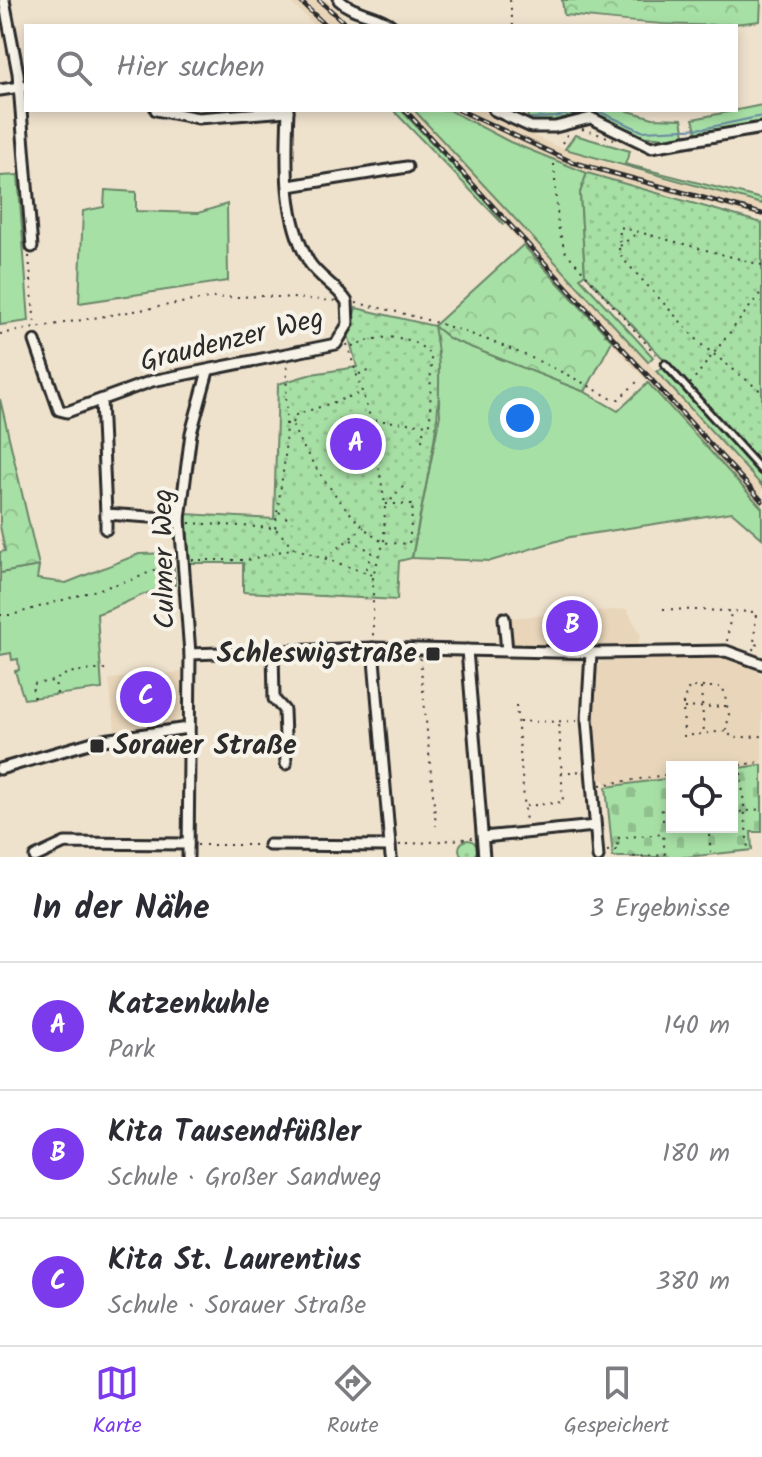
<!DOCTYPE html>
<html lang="de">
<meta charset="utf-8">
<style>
body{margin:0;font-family:Kalam,sans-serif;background:#f7f7f7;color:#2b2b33}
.controls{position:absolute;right:24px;bottom:24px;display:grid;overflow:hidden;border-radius:0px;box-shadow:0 4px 12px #0003}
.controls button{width:72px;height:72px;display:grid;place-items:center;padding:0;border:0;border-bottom:2px solid #e1e1e2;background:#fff;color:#2b2b33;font:40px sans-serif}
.you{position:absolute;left:520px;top:418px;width:28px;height:28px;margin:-20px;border:6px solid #fff;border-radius:50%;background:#1a73e8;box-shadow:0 0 0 12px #1a73e833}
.badge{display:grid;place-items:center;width:52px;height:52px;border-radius:50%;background:#7c3aed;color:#fff;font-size:26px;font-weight:700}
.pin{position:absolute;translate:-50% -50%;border:4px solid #fff;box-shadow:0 2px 8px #0006}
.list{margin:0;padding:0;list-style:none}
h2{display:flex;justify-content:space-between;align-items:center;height:104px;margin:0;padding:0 32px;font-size:34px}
h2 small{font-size:26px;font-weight:400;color:#7c7c81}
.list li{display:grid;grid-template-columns:52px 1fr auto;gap:24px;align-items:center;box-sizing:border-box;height:128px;padding:0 32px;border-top:2px solid #e1e1e2}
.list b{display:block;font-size:30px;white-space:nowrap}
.list p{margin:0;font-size:26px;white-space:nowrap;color:#7c7c81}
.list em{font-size:26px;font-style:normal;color:#7c7c81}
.icon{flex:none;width:44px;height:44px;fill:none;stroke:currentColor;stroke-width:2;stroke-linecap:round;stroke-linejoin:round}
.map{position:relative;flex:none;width:762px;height:857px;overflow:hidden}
.search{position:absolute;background:#fff;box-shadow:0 4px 12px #0003;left:24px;right:24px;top:24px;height:88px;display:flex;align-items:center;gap:20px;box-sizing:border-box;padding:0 28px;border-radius:0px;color:#7c7c81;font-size:30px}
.sheet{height:488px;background:#fff}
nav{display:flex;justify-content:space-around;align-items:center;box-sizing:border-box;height:112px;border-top:2px solid #e1e1e2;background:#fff;font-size:22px;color:#7c7c81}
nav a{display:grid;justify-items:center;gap:4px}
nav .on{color:#7c3aed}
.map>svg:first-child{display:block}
.built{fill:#e9d6ba}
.grass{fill:#a7e0a5;stroke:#698668;stroke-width:2}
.forest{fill:url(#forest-crowns);stroke:#698668;stroke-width:2}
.cemetery{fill:url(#cemetery-stones);stroke:#698668;stroke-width:2}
.park{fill:url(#park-dots);stroke:#698668;stroke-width:2}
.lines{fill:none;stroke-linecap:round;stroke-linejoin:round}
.stream{stroke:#6789a0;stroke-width:2}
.lane-casing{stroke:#2b2b2b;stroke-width:11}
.street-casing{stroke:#2b2b2b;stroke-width:15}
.path{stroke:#2b2b2b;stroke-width:2;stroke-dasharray:2 6;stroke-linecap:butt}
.lane{stroke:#f7f3e8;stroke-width:5}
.street{stroke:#f7f3e8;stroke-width:9}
.rail-casing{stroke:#2b2b2b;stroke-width:5}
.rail{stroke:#f7f3e8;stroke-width:2;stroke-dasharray:6;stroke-linecap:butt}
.poi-dot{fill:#2b2b2b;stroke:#f7f3e8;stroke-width:3}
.labels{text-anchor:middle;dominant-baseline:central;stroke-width:8;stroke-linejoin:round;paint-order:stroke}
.street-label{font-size:28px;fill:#2b2b2b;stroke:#f7f3e8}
.poi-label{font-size:28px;font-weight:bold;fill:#2b2b2b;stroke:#f7f3e8;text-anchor:end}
</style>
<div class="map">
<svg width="762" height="857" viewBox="0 0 762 857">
<defs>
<pattern id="forest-crowns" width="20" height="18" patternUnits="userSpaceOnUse" patternTransform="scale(2)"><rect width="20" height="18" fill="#a7e0a5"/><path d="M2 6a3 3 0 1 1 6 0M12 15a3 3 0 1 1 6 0" fill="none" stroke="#90c08e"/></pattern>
<pattern id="cemetery-stones" width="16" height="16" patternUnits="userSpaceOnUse" patternTransform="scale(2)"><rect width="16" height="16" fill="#a7e0a5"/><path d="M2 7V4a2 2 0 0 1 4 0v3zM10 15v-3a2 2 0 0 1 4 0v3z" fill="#90c08e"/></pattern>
<pattern id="park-dots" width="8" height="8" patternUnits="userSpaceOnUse" patternTransform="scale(2)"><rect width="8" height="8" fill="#a7e0a5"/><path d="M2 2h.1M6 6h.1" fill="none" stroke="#90c08e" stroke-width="1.8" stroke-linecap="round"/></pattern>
</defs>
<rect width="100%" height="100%" fill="#efe2cd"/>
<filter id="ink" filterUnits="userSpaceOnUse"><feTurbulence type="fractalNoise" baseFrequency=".0125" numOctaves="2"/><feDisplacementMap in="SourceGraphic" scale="16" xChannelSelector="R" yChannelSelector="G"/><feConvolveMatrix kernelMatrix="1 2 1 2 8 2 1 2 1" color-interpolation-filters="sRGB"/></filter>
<g filter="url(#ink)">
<g class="built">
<polygon points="288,0 326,0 354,26 315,26"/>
<polygon points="400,110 414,110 762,486 762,508"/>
<polygon points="449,110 482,110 551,144 613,165 762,204 762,218 587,173 510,142"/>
<polygon points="627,609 641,636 636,646 509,644 506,618"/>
<polygon points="726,658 747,664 762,675 762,765 732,769 672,767 672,778 606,787 605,780 596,780 593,711 597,666 602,661"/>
<polygon points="182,672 181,715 177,721 115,730 109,679"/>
</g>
<g class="grass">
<polygon points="762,105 762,124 698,136 693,119"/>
<polygon points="393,110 402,111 487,202 504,225"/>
<polygon points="414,110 449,110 510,142 587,173 580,193 585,274 580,278 653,357 648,362"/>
<path d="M625 110 653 118 682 119 685 135 681 139C667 140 653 134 641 138 624 132 609 116 590 115 570 114 550 130 529 121L527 111Z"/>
<polygon points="575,135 630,151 625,164 762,199 762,204 565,149"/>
<polygon points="18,175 29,321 0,325 0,176"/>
<polygon points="105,190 136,192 136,211 198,213 227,204 228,281 79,303 83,211 104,207"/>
<polygon points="434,326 450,339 585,392 618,411 648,383 762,508 762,538 732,512 570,537 491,561 412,558 440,415"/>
<polygon points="663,368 762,475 762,486 656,371"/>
<path d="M173 553 175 585C147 590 124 605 97 614L102 689 24 699 15 671 19 670 18 659 12 660 11 653 0 655V573L39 566 37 579 66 583 139 554Z"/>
</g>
<g class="forest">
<path d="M562 0H761L760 21C693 31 630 21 564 15Z"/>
<polygon points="523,245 612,341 585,392 450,339 434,326"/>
<polygon points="0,399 39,566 0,573 0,552 5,551 0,526"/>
</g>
<polygon class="cemetery" points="762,765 762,832 751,832 752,850 687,857 613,857 606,787 672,778 672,827 732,827 732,769"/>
<g class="park">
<polygon points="587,173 762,223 762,466 585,274 580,193"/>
<path d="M356 308 434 326C450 406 425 479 412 558L399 561 397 600 243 592V563H190L186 514 274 519 278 384 312 374 357 367 348 334Z"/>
<circle cx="468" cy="849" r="9"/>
</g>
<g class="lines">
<g class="stream">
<polyline points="510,110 517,113"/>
<polyline points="596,110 642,131 706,128 762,116"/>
<polyline points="530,118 555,117 587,110"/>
</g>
<g class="lane-casing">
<polyline id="lane" points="665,364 762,471"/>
</g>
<g class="street-casing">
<g id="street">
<polyline points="4,0 18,73 32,247"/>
<path d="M339 0C355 15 376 13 392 26"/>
<polyline points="0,90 26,86"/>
<polyline points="156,110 198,118 288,111"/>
<polyline points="494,110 531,127 555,127 591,118 651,147 762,128"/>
<polyline points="289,186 407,167"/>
<path d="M35 341 59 410 67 412 152 381 336 344 348 324 347 302C337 286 319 278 309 262 283 218 286 159 288 110"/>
<polyline points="101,400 106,514 180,519"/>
<polyline points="106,529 106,514"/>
<polyline points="504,618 507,651"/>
<polyline points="373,648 391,857"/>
<polyline points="273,650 274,699 284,710 286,764"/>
<polyline points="467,650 484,857"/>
<polyline points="591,653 587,720 598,857"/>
<polyline points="190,654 373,648 600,653 726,651 762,664"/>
<polyline points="0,769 96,741 188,728"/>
<polyline points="483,837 595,826"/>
<polyline points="269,845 390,846"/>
<polyline points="35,857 65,843 188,844"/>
<polyline points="188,857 190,654 180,519 191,433 208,371"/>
</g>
</g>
<g class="path">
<polyline points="510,0 513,26"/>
<polyline points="582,129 614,139"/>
<polyline points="562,143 568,133"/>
<polyline points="554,164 558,226 565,251 659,358"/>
<polyline points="620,246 637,233"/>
<polyline points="29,256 35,327"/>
<polyline points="762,265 620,227 619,252 623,259 702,345 762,392"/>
<path d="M356 303C445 320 533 353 612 399H619L640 379"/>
<polyline points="0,334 210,298 263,296 337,301"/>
<polyline points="347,344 371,420 385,504 384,542 373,575 373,638"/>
<path d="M352 346C379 335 411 331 431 356L430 425 372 420"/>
<polyline points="359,374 369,371"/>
<polyline points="690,384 762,291"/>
<polyline points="292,423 296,415 361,393"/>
<path d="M286 424H292C301 451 357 532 384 542 391 544 402 543 409 544L413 504H385"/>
<polyline points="422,441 424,426"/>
<polyline points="391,500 406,483"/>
<polyline points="279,512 292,522"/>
<polyline points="189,523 275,528 294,548"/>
<polyline points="275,528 285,458 287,362"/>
<polyline points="351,540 372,552 365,572"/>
<polyline points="326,558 364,527"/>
<polyline points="192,560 247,560 294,548 373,575"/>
<polyline points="663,609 756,612 754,644"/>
<polyline points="0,615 12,615 137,578 173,561"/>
<polyline points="727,641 731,612"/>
<polyline points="753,650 754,644 762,645"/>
<polyline points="420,658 436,826"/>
<polyline points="701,688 704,733"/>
<path d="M57 694 55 681C70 668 86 672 105 669"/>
<polyline points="34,698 32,684 54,681"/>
<polyline points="516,705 526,823"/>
<polyline points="684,708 726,706"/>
<polyline points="519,722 580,721"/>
<polyline points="726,731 729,715 723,687 689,687 683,703 684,736 726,731 733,738 762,736"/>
<polyline points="724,767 762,762"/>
<polyline points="561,773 583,771"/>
<polyline points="741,773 748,849"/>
<polyline points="600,785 672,774"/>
<polyline points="526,806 563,802 559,721"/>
<polyline points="661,811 672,804"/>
<polyline points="732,813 762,809"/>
<polyline points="662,820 672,819"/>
<polyline points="708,827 711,852"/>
<polyline points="197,845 259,845"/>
<polyline points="399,845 472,838"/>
<polyline points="607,851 618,850 617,838 663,834 665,855 633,857"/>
</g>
<use href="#lane" class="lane"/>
<use href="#street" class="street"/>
<g class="rail-casing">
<g id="rail">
<polyline points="299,0 326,26"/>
<polyline points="319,0 348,26"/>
<polyline points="405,110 762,501"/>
<polyline points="459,110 572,162 762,214"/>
</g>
</g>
<use href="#rail" class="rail"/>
</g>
</g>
<g class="poi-dot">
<rect x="425" y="646" width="16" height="16" rx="4"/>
<rect x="89" y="738" width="16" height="16" rx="4"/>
</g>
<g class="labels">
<g class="street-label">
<text transform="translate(232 341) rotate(-14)">Graudenzer Weg</text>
<text transform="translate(165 559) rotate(-91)">Culmer Weg</text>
</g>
<g class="poi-label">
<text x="417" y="654">Schleswigstraße</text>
<text x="113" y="746" text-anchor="start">Sorauer Straße</text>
</g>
</g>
</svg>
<div class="controls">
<button><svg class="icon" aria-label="locate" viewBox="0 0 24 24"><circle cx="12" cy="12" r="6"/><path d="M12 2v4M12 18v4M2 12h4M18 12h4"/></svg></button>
</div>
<div class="you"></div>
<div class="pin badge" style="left:356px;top:444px">A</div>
<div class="pin badge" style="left:572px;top:626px">B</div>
<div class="pin badge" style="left:146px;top:697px">C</div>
<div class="search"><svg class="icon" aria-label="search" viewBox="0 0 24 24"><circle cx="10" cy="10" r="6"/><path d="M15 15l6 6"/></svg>Hier suchen</div>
</div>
<section class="sheet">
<h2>In der Nähe<small>3 Ergebnisse</small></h2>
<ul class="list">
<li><span class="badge">A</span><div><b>Katzenkuhle</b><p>Park</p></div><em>140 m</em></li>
<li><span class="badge">B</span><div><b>Kita Tausendfüßler</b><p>Schule · Großer Sandweg</p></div><em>180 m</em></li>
<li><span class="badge">C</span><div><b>Kita St. Laurentius</b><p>Schule · Sorauer Straße</p></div><em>380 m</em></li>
</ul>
</section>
<nav>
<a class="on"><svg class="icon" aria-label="map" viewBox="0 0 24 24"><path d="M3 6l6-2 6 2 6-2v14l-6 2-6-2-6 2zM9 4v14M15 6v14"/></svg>Karte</a>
<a><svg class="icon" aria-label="directions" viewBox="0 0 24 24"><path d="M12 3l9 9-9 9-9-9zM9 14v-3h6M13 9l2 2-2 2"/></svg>Route</a>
<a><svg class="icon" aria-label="saved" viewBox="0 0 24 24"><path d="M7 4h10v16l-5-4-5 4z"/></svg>Gespeichert</a>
</nav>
